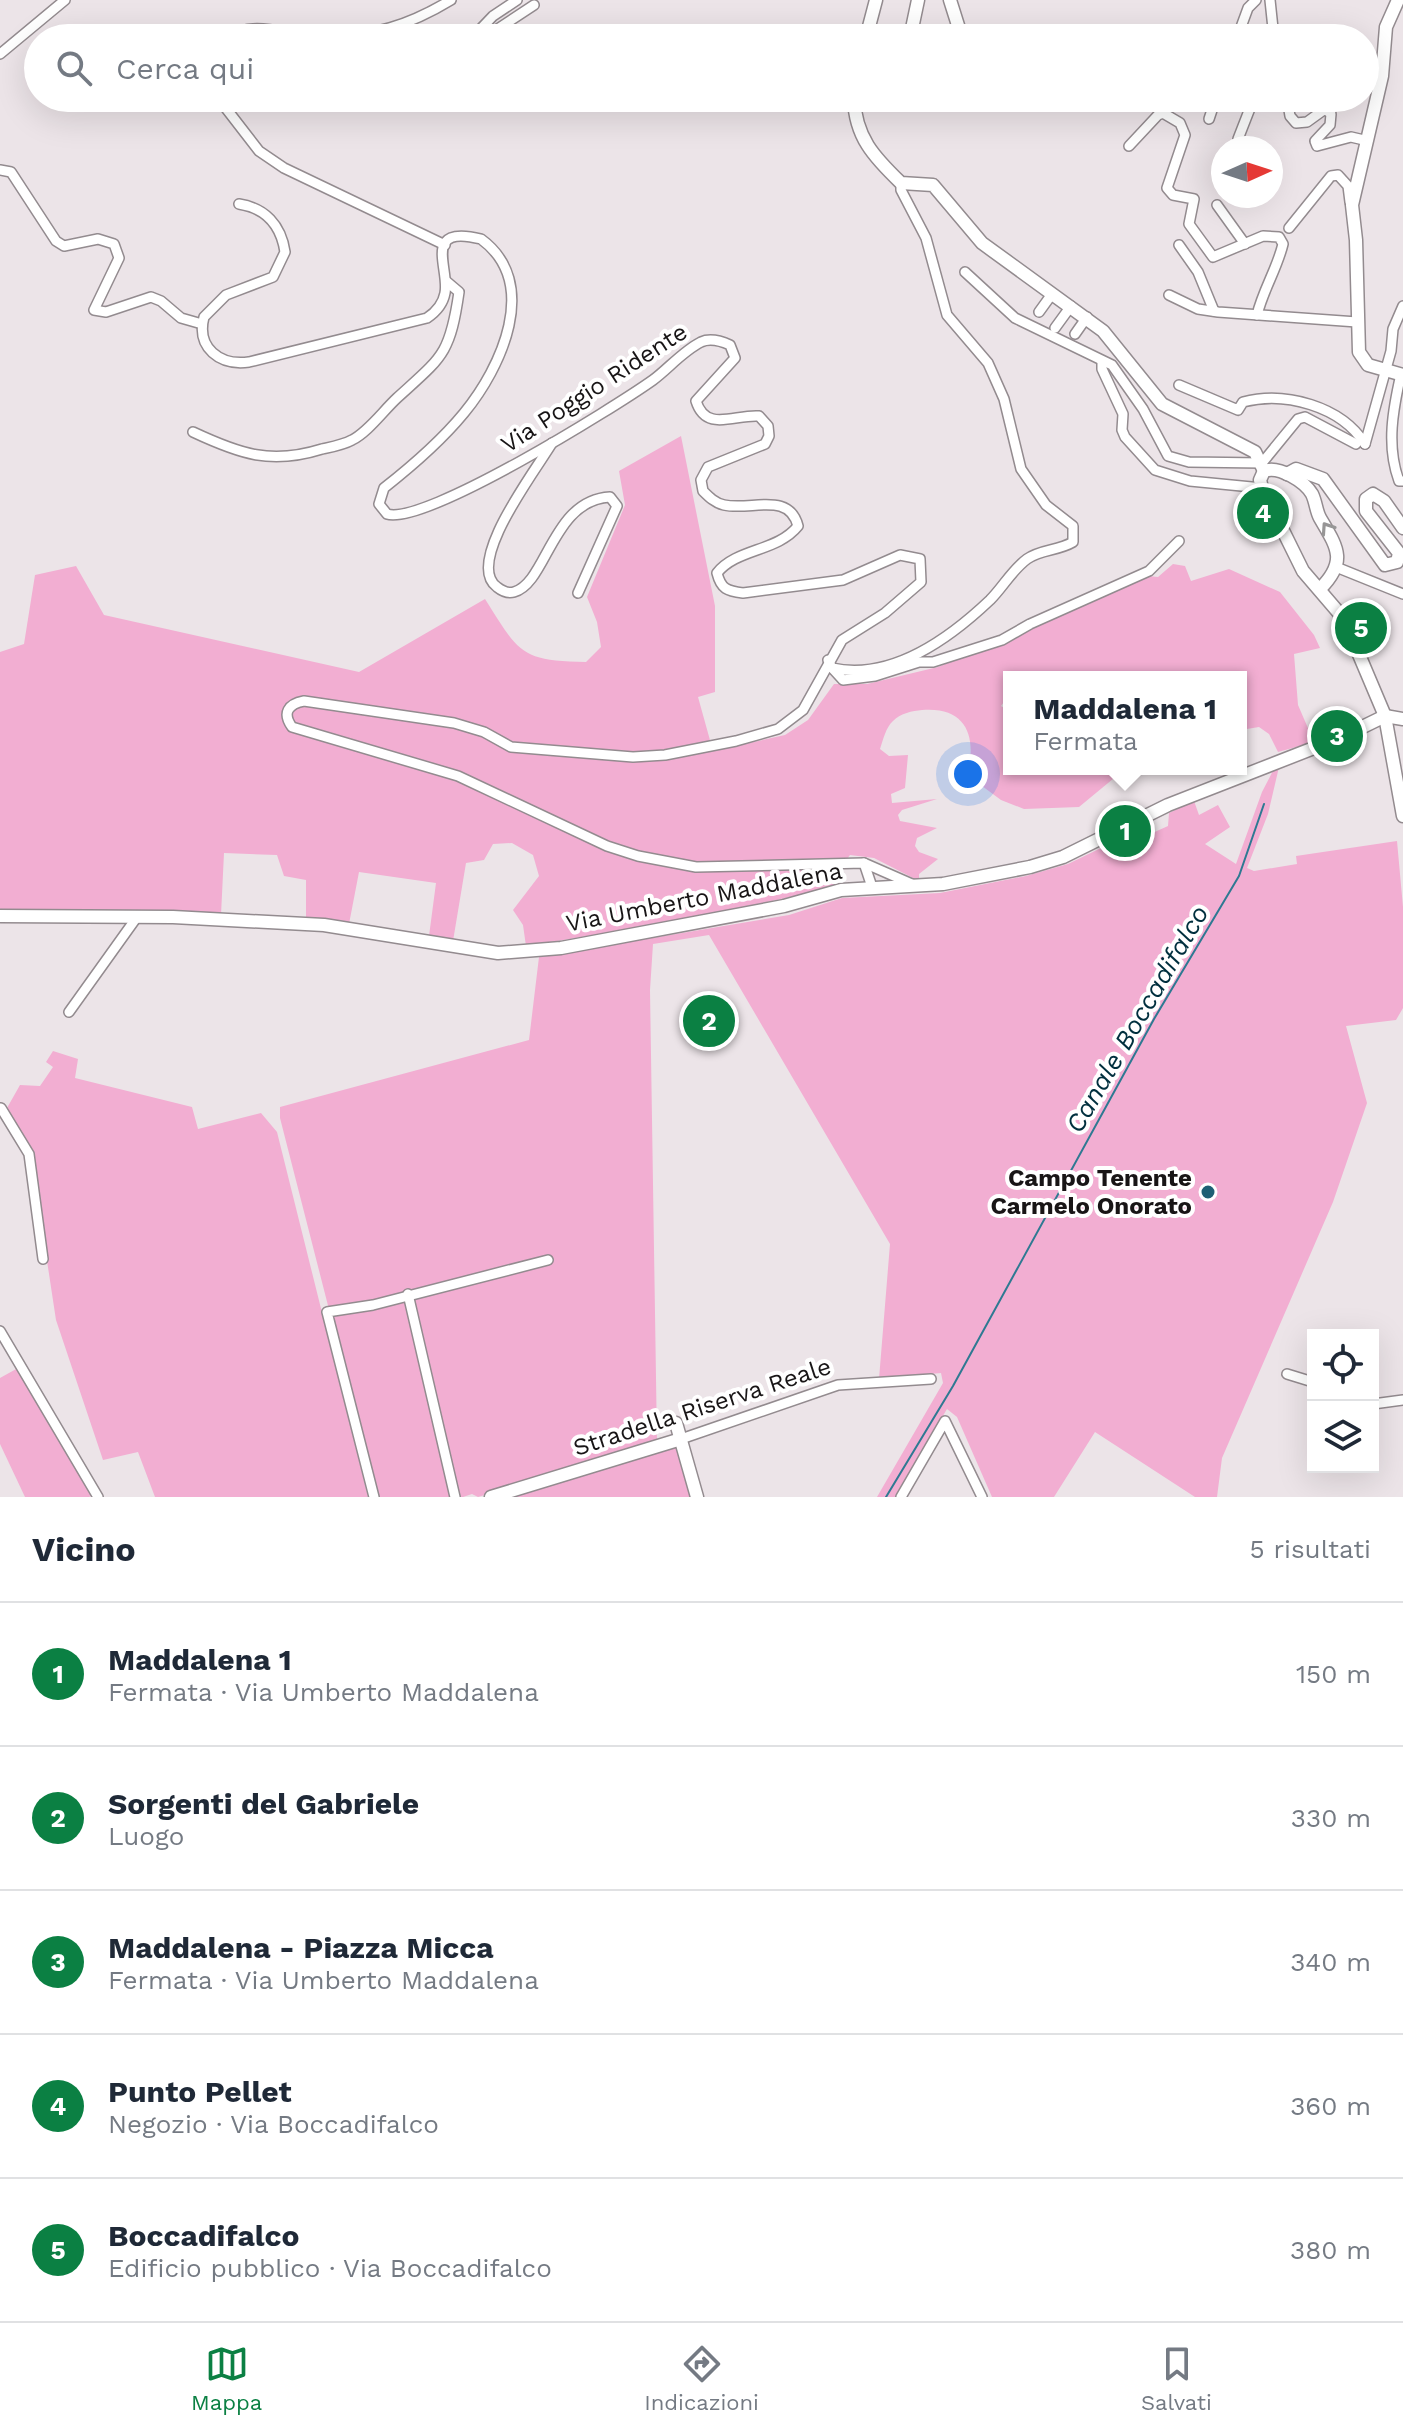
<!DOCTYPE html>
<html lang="it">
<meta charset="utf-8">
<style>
body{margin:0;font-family:"Work Sans",sans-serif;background:#f6f6f7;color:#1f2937}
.controls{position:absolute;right:24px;bottom:24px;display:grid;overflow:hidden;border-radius:0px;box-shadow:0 8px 32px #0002}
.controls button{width:72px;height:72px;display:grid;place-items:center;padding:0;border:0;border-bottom:2px solid #e0e1e3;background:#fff;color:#1f2937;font:40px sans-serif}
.compass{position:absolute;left:1211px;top:136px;width:72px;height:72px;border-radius:50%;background:#fff;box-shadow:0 8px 32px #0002;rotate:87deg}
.you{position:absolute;left:968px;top:774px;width:28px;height:28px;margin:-20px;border:6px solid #fff;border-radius:50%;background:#1a73e8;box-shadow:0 0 0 12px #1a73e833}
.badge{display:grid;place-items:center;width:52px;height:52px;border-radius:50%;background:#0b8043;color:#fff;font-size:26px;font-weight:700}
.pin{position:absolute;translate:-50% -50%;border:4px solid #fff;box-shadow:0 2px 8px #0006}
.popup{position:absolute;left:1003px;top:671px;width:244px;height:104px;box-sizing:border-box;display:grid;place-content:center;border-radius:0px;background:#fff;filter:drop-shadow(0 2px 6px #0005);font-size:26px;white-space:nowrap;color:#747a83}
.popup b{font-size:30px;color:#1f2937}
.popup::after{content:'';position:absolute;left:50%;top:100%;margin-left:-16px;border:16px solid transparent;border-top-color:#fff}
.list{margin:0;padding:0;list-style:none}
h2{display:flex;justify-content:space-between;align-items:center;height:104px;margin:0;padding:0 32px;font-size:34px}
h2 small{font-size:26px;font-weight:400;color:#747a83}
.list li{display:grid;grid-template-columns:52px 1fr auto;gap:24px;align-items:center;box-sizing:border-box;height:144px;padding:0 32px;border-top:2px solid #e0e1e3}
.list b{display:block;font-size:30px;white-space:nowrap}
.list p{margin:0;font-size:26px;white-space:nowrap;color:#747a83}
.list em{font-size:26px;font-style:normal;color:#747a83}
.icon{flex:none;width:44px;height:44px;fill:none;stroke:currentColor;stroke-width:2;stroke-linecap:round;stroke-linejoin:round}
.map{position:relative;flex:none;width:1403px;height:1497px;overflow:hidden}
.search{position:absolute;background:#fff;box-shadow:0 8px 32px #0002;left:24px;right:24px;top:24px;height:88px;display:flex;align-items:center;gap:20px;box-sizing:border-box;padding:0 28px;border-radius:44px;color:#747a83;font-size:30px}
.sheet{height:824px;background:#fff}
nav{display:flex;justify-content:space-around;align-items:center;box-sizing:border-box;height:112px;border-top:2px solid #e0e1e3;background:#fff;font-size:22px;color:#747a83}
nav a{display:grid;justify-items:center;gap:4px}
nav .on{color:#0b8043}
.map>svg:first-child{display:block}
.green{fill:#f2aed2}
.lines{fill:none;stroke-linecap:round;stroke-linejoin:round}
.stream{stroke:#2e7992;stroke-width:2}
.street-casing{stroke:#938b8f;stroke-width:12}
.secondary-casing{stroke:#938b8f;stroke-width:15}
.street{stroke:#fff;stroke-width:9}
.secondary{stroke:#fff;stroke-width:12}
.oneway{stroke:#979696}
.poi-dot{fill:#1e5f74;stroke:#fff;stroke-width:3}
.labels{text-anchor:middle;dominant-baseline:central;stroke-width:8;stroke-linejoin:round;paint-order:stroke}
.street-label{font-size:24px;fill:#181516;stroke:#fff}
.poi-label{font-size:24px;font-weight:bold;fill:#181516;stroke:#fff;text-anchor:end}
.water-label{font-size:26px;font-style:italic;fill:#002f3e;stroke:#fff}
</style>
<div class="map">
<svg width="1403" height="1497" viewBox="0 0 1403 1497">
<rect width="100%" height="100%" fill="#ece4e8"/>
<g class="green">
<path d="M681 436 715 606V692L698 697 713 751 785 735 808 720 834 684H867L938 667 982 649 1002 646 1024 632 1127 584 1148 576 1158 577 1173 564 1185 566 1191 581 1229 569 1280 592 1314 635 1320 648 1294 654 1298 705 1314 742 1278 752 1269 734 1259 727 1241 730V677H1009V695L1001 706 1009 711V769H1125L1079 807 1024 809 1001 800 982 786 965 782C978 743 971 706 922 710 912 711 901 713 893 721 886 727 883 740 880 749L889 756 908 755 905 788 891 794 892 803 937 799 902 810 898 815 900 821 937 828 917 838 915 846 919 852 938 859 919 874V881L874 858 850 855 838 871 835 887 687 920 526 946 523 925 513 910 539 876 533 855 512 843 493 844 484 860 466 863 453 941 429 936 436 883 359 872 349 924 306 920V880L284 876 277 855 224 853 221 915 0 910V652L24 644 35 575 76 566 104 615 359 672 485 599C519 652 519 661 586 662L601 647 597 622 587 597 625 505 619 471Z"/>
<polygon points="1275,767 1279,767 1268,814 1247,868 1254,871 1297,864 1296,856 1397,841 1403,907 1403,1008 1396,1020 1346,1026 1367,1103 1333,1202 1222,1458 1217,1497 1195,1497 1095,1432 1054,1497 992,1497 957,1417 947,1409 895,1497 877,1497 943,1383 941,1373 879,1379 890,1244 709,935 653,944 650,990 657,1442 478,1497 472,1494 463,1497 377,1497 280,1118 280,1107 529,1040 539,957 789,915 842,898 940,893 1026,876 1068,864 1134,832 1139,839 1168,826 1169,813 1194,801 1199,815 1218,805 1230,827 1205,844 1236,864 1262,792"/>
<polygon points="53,1051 78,1059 75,1078 192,1107 198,1129 261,1113 277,1132 368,1497 155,1497 138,1452 103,1460 56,1320 30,1149 7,1108 20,1085 40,1086 53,1067 46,1062"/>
<polygon points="18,1368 91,1496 89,1497 25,1497 0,1444 0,1378"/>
<polygon points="677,1444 693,1497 516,1497 516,1494"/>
</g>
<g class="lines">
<polyline class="stream" points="886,1497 953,1386 1154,1019 1239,876 1264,804"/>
<g class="street-casing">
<g id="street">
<polyline points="1270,0 1274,38"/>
<polyline points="239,32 260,38"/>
<path d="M222 38C261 18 284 37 323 37 372 37 410 25 451 0"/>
<polyline points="472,38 493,16 517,0"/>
<polyline points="484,38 534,5"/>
<polyline points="1237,38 1248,8 1256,0"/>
<polyline points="0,54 65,0"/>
<polyline points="218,98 259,151 284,168 445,245"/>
<polyline points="1287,98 1290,116 1296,123 1307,122 1325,109 1331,114 1330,125 1315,141 1317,146 1351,137 1364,140"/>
<polyline points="1209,119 1216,98"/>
<polyline points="1238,139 1254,98"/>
<path d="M1129 146 1158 115 1163 113 1180 123 1185 135 1167 188 1173 195 1194 199 1189 224 1213 257 1263 236 1279 237 1283 244C1277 269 1263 290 1257 315"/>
<polyline points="0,170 11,172 56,241 64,246 98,239 114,244 119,258 94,310 106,312 151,297 161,301 181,318 202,324"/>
<path d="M239 204C265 208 281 225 285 252L273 277 226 295 204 317C196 348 220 366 249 362L427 318C436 312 443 304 445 293 450 269 421 224 481 239 541 283 501 368 464 413 441 441 412 466 384 488L379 504 387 514C424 526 615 407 653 380 668 369 683 351 701 342 710 338 721 341 730 345L735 358 696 401C706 433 735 414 759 416L768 426 769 436 765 444 708 467 701 480 703 491C709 497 715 503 724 505 751 511 789 491 798 526 777 552 737 548 717 573 721 589 727 591 743 593L843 580 900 555 920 559 921 582 885 613 842 640 803 710 778 729 736 741 665 755 633 757 511 747 484 732 454 723 304 701C288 704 282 713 292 727L458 776 607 846 638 856 696 867 864 863 912 884"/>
<polyline points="1217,205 1245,244"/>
<polyline points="1289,228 1331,176 1338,175 1348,186 1350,202"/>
<polyline points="1179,245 1198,272 1214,311"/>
<polyline points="965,272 1015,318 1112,365 1143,409 1168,456 1189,462 1262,463 1298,419 1305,417 1356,444"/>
<polyline points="1169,295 1198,309 1218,312 1357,322"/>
<polyline points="1039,312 1052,294"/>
<polyline points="1055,328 1071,306"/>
<polyline points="1075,334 1087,317"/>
<polyline points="1102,361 1102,369 1123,414 1122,430 1125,437 1155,470 1190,481 1262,488"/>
<path d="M1401 374C1393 409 1386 446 1399 481H1403"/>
<path d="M1179 385 1238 410 1243 402C1285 391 1341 406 1365 444"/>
<path d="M193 432C240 454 271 465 322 449 331 447 343 445 352 440 368 432 383 411 397 398 442 357 450 355 459 292L446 281"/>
<path d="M552 443C536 470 464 563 497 587 502 591 507 594 514 592 547 583 552 500 610 497L617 506 578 593"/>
<polyline points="1365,444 1391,351 1393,329 1403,306"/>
<polyline points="1336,567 1403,594"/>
<path d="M828 660 832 668C891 681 950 638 990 600 1003 587 1012 570 1027 559 1041 549 1058 551 1073 542V526L1046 505 1021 469 1004 399 988 363 947 315 926 238 901 190V183"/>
<polyline points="832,668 843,680 875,676 919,662 933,662 1002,640 1030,624 1149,571 1179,541"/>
<polyline points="864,863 872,887"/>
<polyline points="69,1012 137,917"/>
<polyline points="1,1108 29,1154 43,1259"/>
<polyline points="408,1294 455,1497"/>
<polyline points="0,1331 98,1497"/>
<polyline points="1287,1374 1313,1382"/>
<polyline points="1373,1404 1403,1400"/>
<polyline points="681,1439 838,1385 931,1379"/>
<polyline points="374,1497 327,1312 373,1305 548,1260"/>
<polyline points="901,1497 945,1421 982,1497"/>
</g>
</g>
<g class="secondary-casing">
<g id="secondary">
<polyline points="950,0 962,38"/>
<polyline points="1398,0 1386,27 1382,76 1352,205 1356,240 1359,352 1368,365 1403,375"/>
<polyline points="866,38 876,0"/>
<polyline points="910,38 918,0"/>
<path d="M854 98C855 137 874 157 901 183L933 185 982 243 1103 331 1162 404 1255 452 1264 471"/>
<polyline points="1264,471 1260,480 1262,488 1303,571 1339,613 1352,638 1385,716 1403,816"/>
<path d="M1264 471C1279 465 1305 482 1312 494 1316 502 1316 511 1320 518 1337 547 1348 561 1320 589"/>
<polyline points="1287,474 1296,469 1323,479 1385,565 1397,562 1399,553 1366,511 1366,499 1373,494 1384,501 1403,528"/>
<polyline points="0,916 173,917 324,925 498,953 561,948 784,906 841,890 943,884 1030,867 1063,857 1168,805 1342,737 1385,716 1403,719"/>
<polyline points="676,1423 697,1497"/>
<polyline points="491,1497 681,1439"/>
</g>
</g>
<use href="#street" class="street"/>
<use href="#secondary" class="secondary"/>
</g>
<defs><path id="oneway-chevron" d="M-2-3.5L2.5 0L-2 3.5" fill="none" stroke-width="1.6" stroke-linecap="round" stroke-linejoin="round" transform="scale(2)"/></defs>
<use class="oneway" href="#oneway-chevron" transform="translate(1327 528) rotate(-124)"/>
<circle class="poi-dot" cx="1208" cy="1192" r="8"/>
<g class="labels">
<g class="street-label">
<text transform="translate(594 388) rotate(-33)">Via Poggio Ridente</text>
<text transform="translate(704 897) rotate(-11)">Via Umberto Maddalena</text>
<text transform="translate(702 1407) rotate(-18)">Stradella Riserva Reale</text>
</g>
<g class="poi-label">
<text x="1192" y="1178">Campo Tenente<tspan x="1192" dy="28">Carmelo Onorato</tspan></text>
</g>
<g class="water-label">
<text transform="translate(1137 1019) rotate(-60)">Canale Boccadifalco</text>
</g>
</g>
</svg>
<div class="controls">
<button><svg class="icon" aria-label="locate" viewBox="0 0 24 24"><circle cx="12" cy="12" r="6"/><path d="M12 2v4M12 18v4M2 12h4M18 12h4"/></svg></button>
<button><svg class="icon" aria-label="layers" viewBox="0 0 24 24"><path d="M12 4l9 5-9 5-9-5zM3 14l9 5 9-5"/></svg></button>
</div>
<svg class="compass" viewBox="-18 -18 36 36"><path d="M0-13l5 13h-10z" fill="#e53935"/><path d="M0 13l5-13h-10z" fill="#747a83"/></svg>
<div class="you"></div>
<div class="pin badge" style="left:1125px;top:831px">1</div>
<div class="popup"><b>Maddalena 1</b>Fermata</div>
<div class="pin badge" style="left:709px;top:1021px">2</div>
<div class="pin badge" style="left:1337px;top:736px">3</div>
<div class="pin badge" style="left:1263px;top:513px">4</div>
<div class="pin badge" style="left:1361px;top:628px">5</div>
<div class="search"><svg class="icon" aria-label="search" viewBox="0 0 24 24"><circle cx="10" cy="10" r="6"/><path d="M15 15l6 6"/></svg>Cerca qui</div>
</div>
<section class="sheet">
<h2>Vicino<small>5 risultati</small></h2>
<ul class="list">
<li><span class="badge">1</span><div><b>Maddalena 1</b><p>Fermata · Via Umberto Maddalena</p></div><em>150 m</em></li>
<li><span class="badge">2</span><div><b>Sorgenti del Gabriele</b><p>Luogo</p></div><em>330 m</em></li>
<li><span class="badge">3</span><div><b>Maddalena - Piazza Micca</b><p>Fermata · Via Umberto Maddalena</p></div><em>340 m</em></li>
<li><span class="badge">4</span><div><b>Punto Pellet</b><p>Negozio · Via Boccadifalco</p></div><em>360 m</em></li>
<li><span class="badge">5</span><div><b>Boccadifalco</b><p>Edificio pubblico · Via Boccadifalco</p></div><em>380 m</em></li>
</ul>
</section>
<nav>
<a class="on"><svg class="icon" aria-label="map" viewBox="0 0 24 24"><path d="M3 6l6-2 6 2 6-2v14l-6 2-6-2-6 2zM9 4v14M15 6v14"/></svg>Mappa</a>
<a><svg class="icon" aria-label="directions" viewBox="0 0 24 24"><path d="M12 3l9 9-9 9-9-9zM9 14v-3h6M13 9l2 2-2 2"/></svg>Indicazioni</a>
<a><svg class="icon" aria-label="saved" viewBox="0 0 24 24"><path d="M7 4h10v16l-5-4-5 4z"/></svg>Salvati</a>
</nav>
